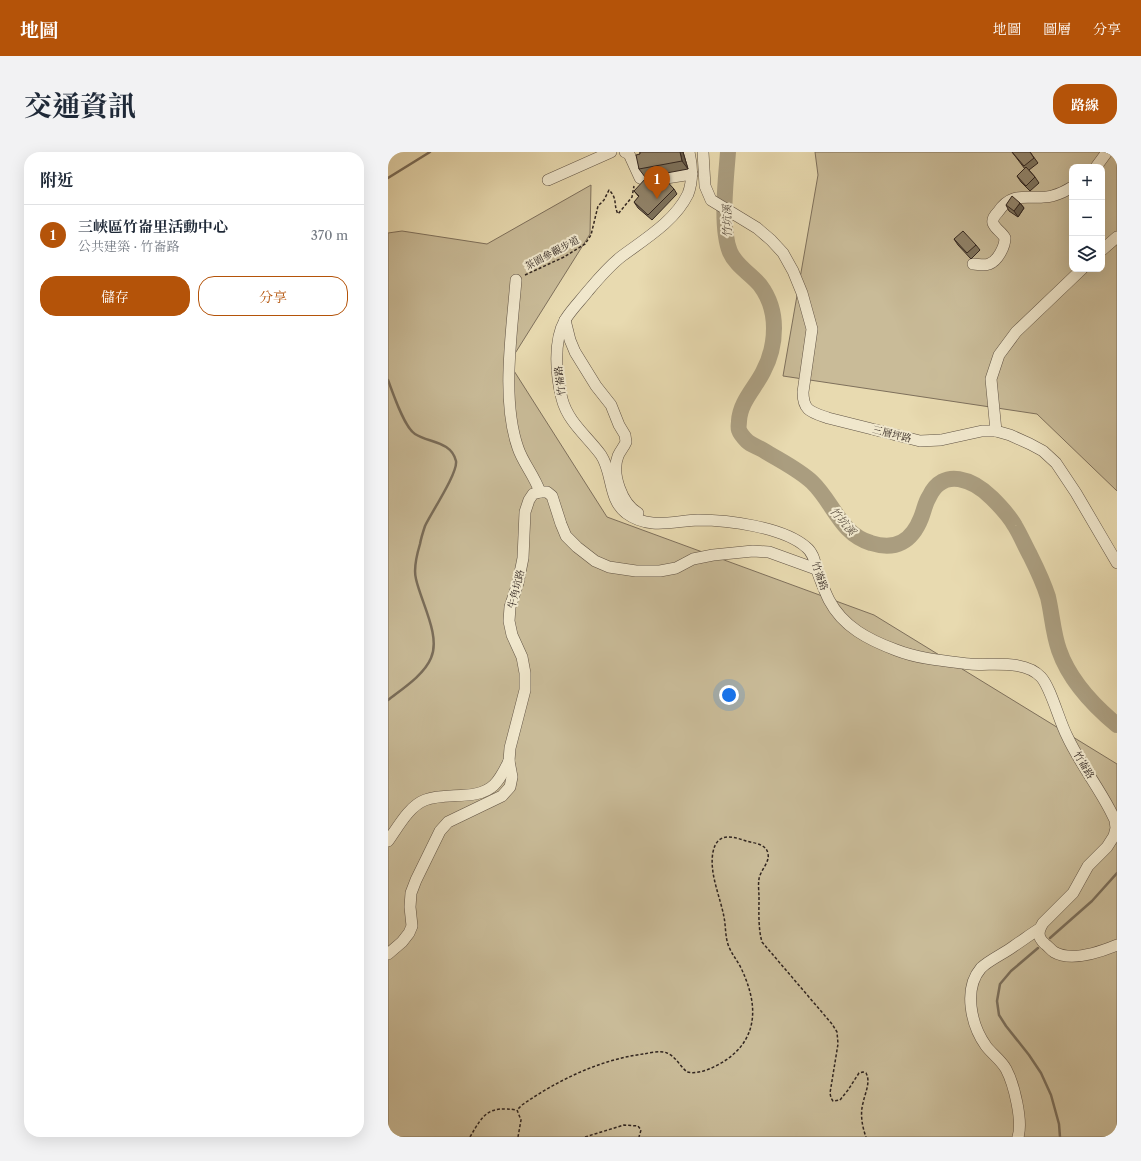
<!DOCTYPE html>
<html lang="zh-TW">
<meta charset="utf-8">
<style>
body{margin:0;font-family:"Libre Caslon Text","Noto Serif TC",serif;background:#f2f2f3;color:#1f2937}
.controls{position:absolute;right:12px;top:12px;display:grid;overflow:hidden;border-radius:8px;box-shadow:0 4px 16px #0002}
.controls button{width:36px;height:36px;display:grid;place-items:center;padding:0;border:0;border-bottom:1px solid #e0e1e3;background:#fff;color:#1f2937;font:20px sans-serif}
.you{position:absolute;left:341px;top:543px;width:14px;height:14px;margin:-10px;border:3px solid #fff;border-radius:50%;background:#1a73e8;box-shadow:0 0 0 6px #1a73e833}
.badge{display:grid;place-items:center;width:26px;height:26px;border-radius:50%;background:#b45309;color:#fff;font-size:13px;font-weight:700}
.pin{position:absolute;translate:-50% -33px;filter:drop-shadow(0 1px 2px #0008)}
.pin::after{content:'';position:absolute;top:21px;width:14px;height:12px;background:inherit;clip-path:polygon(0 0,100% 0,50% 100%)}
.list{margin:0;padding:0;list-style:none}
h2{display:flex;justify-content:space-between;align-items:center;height:52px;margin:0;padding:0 16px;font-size:17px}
h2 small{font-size:13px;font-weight:400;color:#747a83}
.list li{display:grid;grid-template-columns:26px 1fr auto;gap:12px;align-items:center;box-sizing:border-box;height:60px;padding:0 16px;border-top:1px solid #e0e1e3}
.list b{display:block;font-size:15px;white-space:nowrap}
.list p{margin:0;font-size:13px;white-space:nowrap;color:#747a83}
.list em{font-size:13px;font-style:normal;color:#747a83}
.actions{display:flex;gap:8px;padding:12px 16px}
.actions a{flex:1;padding:9px 0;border:1px solid #b45309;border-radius:16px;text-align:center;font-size:14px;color:#b45309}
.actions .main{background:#b45309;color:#fff}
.icon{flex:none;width:22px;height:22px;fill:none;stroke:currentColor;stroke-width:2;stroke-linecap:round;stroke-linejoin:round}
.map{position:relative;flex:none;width:729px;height:985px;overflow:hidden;border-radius:16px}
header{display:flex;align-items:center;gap:24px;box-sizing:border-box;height:56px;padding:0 20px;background:#b45309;color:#fff}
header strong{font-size:19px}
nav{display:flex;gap:22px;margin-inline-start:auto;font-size:14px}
.intro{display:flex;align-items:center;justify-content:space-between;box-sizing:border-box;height:96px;padding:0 24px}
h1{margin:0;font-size:28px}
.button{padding:10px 18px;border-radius:16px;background:#b45309;color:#fff;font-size:14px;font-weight:700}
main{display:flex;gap:24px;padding:0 24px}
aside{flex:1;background:#fff;border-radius:16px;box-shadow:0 4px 16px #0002}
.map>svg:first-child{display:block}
.green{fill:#c9bb98;stroke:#7e705c;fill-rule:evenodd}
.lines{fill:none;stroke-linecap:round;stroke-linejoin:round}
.stream{stroke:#7a6d59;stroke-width:2.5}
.river{stroke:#aa9d7f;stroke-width:16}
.minor-casing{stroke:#605344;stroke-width:12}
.path{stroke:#322620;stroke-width:1.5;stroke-dasharray:3 2;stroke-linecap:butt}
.minor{stroke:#f0e7cc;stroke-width:11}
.wall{fill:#7d725c;stroke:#322620}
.shaded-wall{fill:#665c4b;stroke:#322620}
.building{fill:#91846b;stroke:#322620}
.labels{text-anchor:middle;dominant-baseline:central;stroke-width:4;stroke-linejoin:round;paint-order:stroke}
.street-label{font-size:10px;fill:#322620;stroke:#f0e7cc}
.water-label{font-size:11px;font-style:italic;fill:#564a3c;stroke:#f0e7cc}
</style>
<header>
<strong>地圖</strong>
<nav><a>地圖</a><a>圖層</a><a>分享</a></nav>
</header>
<div class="intro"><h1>交通資訊</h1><a class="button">路線</a></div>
<main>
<aside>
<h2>附近<small></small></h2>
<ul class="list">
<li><span class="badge">1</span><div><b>三峽區竹崙里活動中心</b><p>公共建築 · 竹崙路</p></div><em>370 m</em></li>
</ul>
<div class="actions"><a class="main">儲存</a><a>分享</a></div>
</aside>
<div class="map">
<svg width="729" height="985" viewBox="0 0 729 985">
<rect width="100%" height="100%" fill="#e8dab0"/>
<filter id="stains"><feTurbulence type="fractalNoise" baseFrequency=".005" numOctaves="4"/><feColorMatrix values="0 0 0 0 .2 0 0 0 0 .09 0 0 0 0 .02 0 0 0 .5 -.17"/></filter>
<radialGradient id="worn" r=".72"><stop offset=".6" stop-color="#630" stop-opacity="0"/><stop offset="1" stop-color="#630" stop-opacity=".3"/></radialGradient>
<g class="green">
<path d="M427 0H729V339L649 262 395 224 430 23ZM684 15H714V117H684Z"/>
<polygon points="203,33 202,82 121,211 219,365 486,463 729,612 729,985 0,985 0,81 14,79 99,92"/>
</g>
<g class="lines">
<g class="stream">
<polyline points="0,26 42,0"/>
<path d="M0 228C5 241 16 275 27 282 41 291 63 289 68 309 70 321 43 361 37 374 35 380 33 386 32 392 29 402 25 416 28 427 33 450 53 484 43 506 36 523 14 537 0 548"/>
<polyline points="662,786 704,749 729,721"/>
<polyline points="650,796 623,819 612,832 609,849 611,863 618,874 641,903 653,921 663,943 671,972 672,985"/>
</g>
<path class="river" d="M340 0C338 27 332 75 342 100 348 114 363 122 372 133 381 145 386 161 386 176 386 190 382 207 375 220 367 236 352 250 351 269 351 272 350 275 351 278 352 281 357 287 359 289 363 293 370 295 375 298 391 308 410 317 424 330 446 351 452 382 483 391 508 399 524 389 533 366 536 359 537 351 541 345 555 314 586 328 604 346 612 354 622 365 627 374 633 384 637 394 642 403 649 417 655 429 660 445 664 462 665 481 671 498 681 527 706 554 729 573"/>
<g class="minor-casing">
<g id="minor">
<polyline points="237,0 241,2 252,26 259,29 304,22"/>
<path d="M301 0C304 13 305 29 300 42 287 69 257 87 234 104 221 114 211 126 200 139 193 148 183 158 177 168 165 189 168 224 174 247 180 270 199 284 213 303 225 321 220 347 238 361 261 378 285 369 310 368 340 368 395 375 418 395 427 402 427 414 431 424 434 432 437 440 441 448 455 475 481 488 508 498 531 507 557 509 582 512 604 514 636 507 653 525 663 536 671 569 679 584 691 610 709 633 722 658L727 668 728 676 726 684 719 695 700 714 685 741 655 771C650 779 649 785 657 792 660 794 663 798 666 800 683 810 712 800 729 793"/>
<path d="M315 0 317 34 323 48 369 76 383 88 395 101 405 119 414 141 424 177 415 240C415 259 423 260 440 266L532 289 553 288 594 279H608L622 283 642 292 655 299 668 311 688 341 729 411"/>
<polyline points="708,15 719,0"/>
<polyline points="160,28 223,0"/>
<polyline points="714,98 729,85"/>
<path d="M585 112C590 112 596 114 601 112 610 109 617 94 617 86 614 80 607 77 605 71 604 67 607 63 610 60 625 37 642 49 664 44 671 42 678 39 684 35"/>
<path d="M128 128C124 179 113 248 130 296 135 311 146 323 152 340"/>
<path d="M177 168 182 188 187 200 208 234 223 253 231 273 237 283 238 290C236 295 232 299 230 304 223 322 234 352 250 361"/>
<polyline points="608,279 603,227 611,203 628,180 694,117"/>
<path d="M0 689C10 675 21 654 37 648 58 640 90 649 106 633 113 626 117 617 121 609"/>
<polyline points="0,802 14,790 21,781 24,774 22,755 23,741 28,728 52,679 60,670 114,644 122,635 124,625 121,609 122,596 137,538 137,521 134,505 124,483 121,469 122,455 130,431 135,406 137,360 141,348 145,342 152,340 159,340 164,344 173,372 178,384 189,395 207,409 221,415 248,419 272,419 288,416 305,407 325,403 365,399 381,400 428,417"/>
<path d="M630 985C635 969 626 932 618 917 613 908 604 902 598 894 583 873 575 837 593 816 601 808 617 801 626 794 635 788 643 782 651 777"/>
</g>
</g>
<g class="path">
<path d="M137 123 176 105 197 92 203 83 210 54 216 48 221 38C230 47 225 52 230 62L244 45 246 34"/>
<path d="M82 985C96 961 100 954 129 958"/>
<path d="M130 985 133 968 129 958 134 953C170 928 211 908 255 902 262 901 272 898 279 901 287 904 292 914 299 920 312 923 327 915 338 908 373 884 369 848 352 814 348 807 344 802 341 795 337 786 338 775 336 765 332 744 321 721 325 700 329 680 344 684 358 689 366 691 379 692 380 702 382 710 372 719 371 727 370 733 371 740 371 745 371 760 370 776 374 790L444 872 449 880 450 892 442 941 443 946 445 949 452 948 460 938 471 921 475 920 478 921C483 930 477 941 475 951 472 962 474 974 478 985"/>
<polyline points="197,985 236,973 250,974 253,978 251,985"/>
</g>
<use href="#minor" class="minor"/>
</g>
<g class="wall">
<polygon points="252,0 295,0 300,17 257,25 251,17 252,2"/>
<polygon points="624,0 642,0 650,11 641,18 647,25 651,31 642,39 633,30 629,24 637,17"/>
<polygon points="286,37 289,42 264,68 250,56 246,50 251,45 246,39"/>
<polygon points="632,51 636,56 630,65 621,59 618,53"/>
<polygon points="566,87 588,93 592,98 583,107 570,93"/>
</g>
<g class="shaded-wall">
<polygon points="292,0 295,0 300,17 294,9"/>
<polygon points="632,51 636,56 630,65 626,59"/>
</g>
<g class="building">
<polygon points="252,0 292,0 294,9 251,17 248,3 252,2"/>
<polygon points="624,0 642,0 646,6 636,14"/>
<polygon points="638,15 647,25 638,34 629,24"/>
<polygon points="273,23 286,37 260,63 246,50 251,44 246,39 258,26"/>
<polygon points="624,44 632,51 626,59 618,53"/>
<polygon points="575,79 588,93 579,101 566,87"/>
</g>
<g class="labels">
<g class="street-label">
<text transform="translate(164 101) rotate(-28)">茶園參觀步道</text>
<text transform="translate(172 229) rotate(-97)">竹崙路</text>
<text transform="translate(504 282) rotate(14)">三層坪路</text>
<text transform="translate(432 424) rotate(71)">竹崙路</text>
<text transform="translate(128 437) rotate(-76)">牛角坑路</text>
<text transform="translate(696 613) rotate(59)">竹崙路</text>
</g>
<g class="water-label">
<text transform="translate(339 69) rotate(-91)">竹坑溪</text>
<text transform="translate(455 369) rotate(50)">竹坑溪</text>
</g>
</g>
<rect width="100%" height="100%" filter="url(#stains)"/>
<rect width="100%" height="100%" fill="url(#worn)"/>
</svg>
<div class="controls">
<button>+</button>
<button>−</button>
<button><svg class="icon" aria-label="layers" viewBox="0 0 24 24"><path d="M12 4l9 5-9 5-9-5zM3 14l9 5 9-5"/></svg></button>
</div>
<div class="you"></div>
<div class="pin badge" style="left:269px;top:47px">1</div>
</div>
</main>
